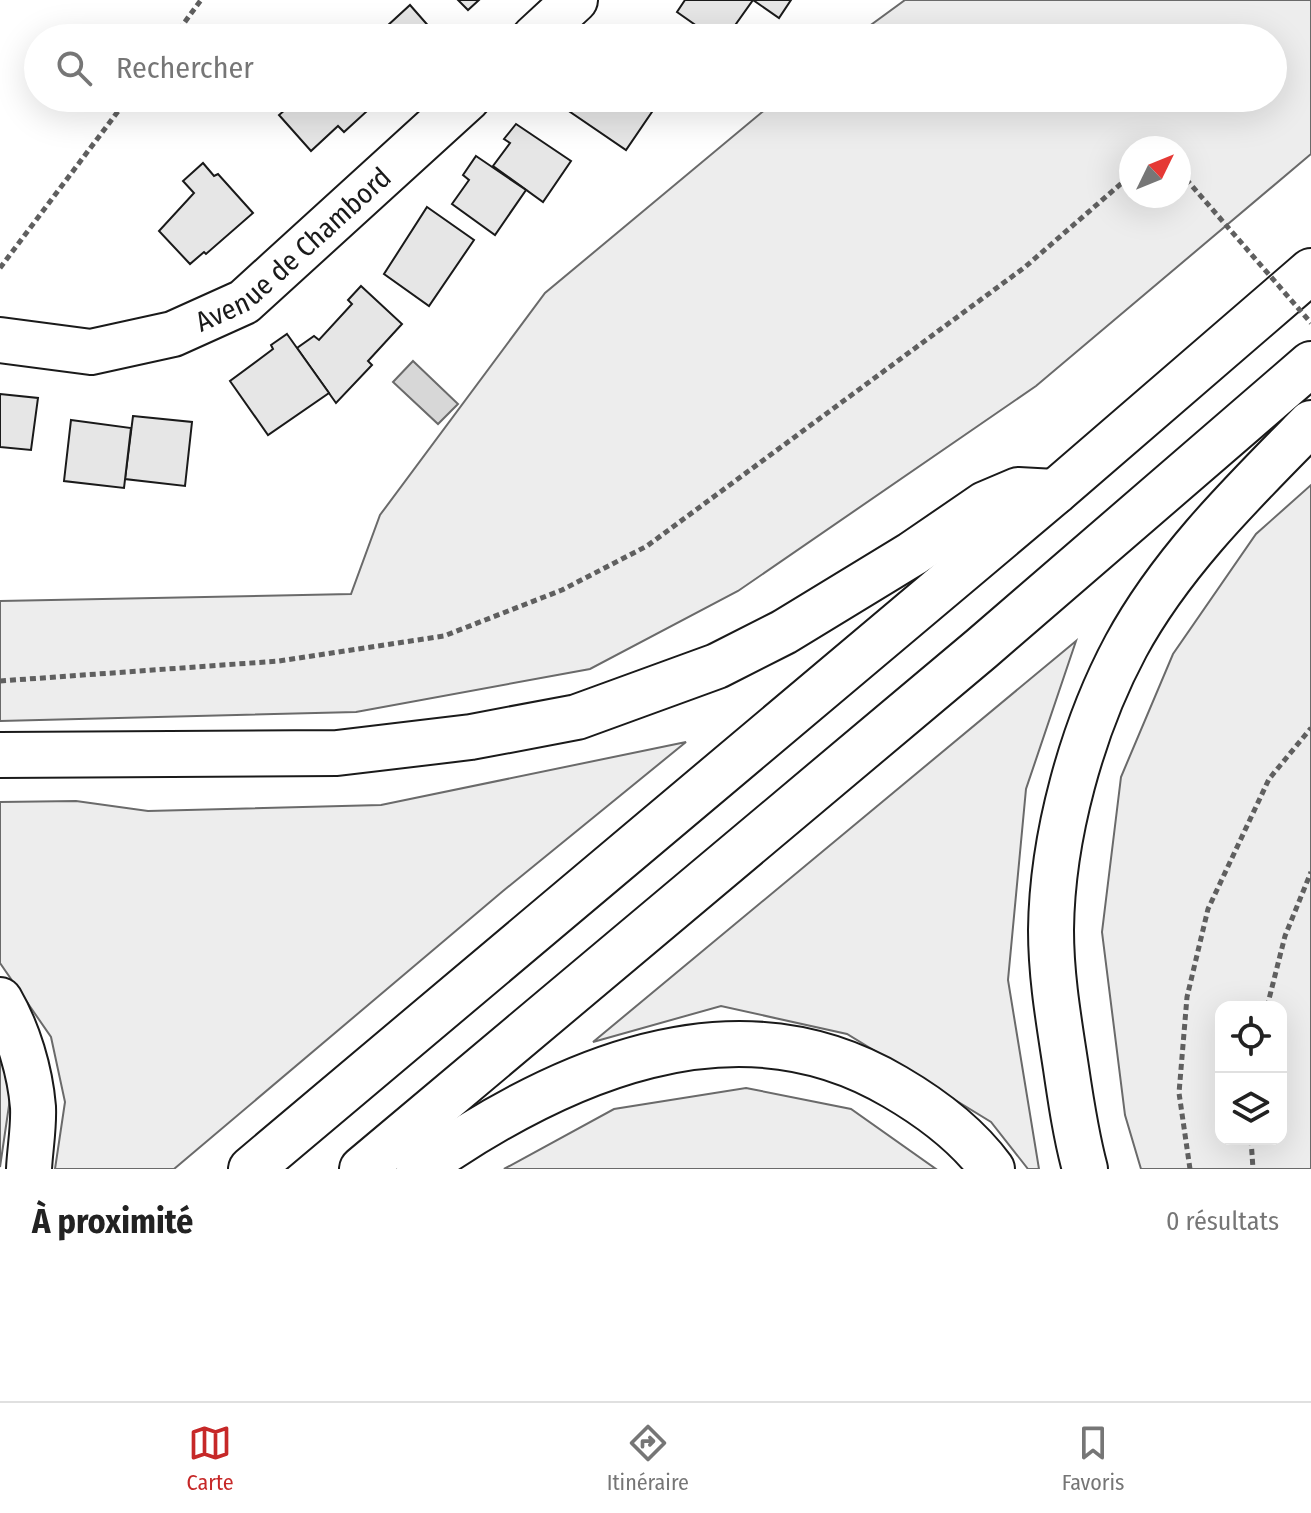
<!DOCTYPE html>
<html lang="fr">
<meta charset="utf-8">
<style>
body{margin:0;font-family:"Fira Sans Condensed",sans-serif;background:#f6f6f6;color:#222}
.controls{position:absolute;right:24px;bottom:24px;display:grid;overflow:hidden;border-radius:16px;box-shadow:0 8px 32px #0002}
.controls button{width:72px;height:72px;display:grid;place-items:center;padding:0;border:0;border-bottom:2px solid #e0e0e0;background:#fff;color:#222;font:40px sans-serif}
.compass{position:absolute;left:1119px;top:136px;width:72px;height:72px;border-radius:50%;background:#fff;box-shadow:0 8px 32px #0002;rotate:47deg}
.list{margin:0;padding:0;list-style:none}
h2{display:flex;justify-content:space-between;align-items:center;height:104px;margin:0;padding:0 32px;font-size:34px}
h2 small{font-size:26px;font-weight:400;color:#767676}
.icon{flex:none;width:44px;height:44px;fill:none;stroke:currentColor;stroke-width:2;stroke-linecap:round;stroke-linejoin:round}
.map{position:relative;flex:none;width:1311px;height:1169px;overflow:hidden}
.search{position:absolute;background:#fff;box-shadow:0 8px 32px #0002;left:24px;right:24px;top:24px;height:88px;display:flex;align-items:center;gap:20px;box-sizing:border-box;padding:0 28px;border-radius:44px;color:#767676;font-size:30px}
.sheet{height:232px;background:#fff}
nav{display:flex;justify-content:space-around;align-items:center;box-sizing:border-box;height:112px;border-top:2px solid #e0e0e0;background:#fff;font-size:22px;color:#767676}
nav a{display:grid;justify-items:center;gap:4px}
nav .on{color:#c62828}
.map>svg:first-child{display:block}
.built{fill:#ededed;stroke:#6a6a6a;stroke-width:2;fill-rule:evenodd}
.water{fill:#d7d7d7;stroke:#6a6a6a;stroke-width:2}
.building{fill:#e6e6e6;stroke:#1a1a1a;stroke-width:2}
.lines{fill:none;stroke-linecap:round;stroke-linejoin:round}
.minor-casing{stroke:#1a1a1a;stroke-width:48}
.highway-casing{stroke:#1a1a1a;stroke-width:48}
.path{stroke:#5f5f5f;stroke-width:5;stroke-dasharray:6 4;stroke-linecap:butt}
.minor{stroke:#fff;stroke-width:44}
.highway{stroke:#fff;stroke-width:44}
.path-bridge{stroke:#5f5f5f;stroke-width:5;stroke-dasharray:6 4;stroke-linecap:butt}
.labels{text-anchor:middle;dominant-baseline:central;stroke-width:6;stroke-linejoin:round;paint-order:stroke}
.street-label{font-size:28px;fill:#1a1a1a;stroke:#fff}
</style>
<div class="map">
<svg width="1311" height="1169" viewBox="0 0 1311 1169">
<rect width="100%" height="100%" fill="#fff"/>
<g class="built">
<path d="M905 0H1311V154L1036 386 738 591 590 669 356 712 0 721V601L351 594 380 515 545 293 779 98H1273V38H853ZM1131 148H1179V196H1131Z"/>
<path d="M1311 485V1169H1141L1125 1115 1102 932 1121 777 1173 654 1256 534ZM1221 1007H1281V1139H1221Z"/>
<polygon points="1076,641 1026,789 1008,980 1039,1169 1028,1169 991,1122 847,1034 721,1006 593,1042"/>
<polygon points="686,742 503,891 174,1169 55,1169 65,1102 51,1037 0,963 0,802 76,801 148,811 381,805"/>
<polygon points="0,1046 12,1085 0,1167"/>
<polygon points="746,1088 851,1109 936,1169 504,1169 614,1109"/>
</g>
<polygon class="water" points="413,361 458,404 438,424 393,382"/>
<g class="building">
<polygon points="458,0 479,0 468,10"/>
<polygon points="685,0 753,0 726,38 714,38 677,12"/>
<polygon points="753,0 791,0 779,18"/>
<polygon points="410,5 439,38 374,38"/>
<polygon points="636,29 649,38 630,38"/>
<polygon points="299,98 354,98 366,112 344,132 338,126 311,151 279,115"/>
<polygon points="565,98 644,98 656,106 626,150 560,105"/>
<polygon points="644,98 664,98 658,107"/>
<polygon points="516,124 571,161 543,202 493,166 510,143 504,139"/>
<polygon points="476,156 526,190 495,235 452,204 469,180 463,175"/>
<polygon points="203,163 214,176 218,174 253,213 206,254 204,252 190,264 159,231 194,193 183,181"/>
<polygon points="427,207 474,240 429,306 384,274"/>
<polygon points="361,286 402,324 368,361 372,365 336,403 297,348 314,336 319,340 352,304 348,300"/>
<polygon points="287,334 329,393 268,435 230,381 273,349 271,345"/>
<polygon points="0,394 38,398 31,450 0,447"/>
<polygon points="133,416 192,422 185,486 125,479"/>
<polygon points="71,420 131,428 124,488 64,481"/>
</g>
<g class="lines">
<g class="minor-casing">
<g id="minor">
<polyline points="534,38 575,0"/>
<path id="s1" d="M0 340 91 352 173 334 244 302 468 98"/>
</g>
</g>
<g class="highway-casing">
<g id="highway">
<polyline points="0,755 337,753 471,737 577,717 717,666 784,632 912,554 985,504 1018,490 1055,492"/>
<path d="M0 1000C18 1031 30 1071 33 1107 34 1127 30 1149 29 1169"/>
<polyline points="251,1169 1055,492 1311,271"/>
<polyline points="362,1169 981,649 1311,364"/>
<path d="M419 1169C557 1072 734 991 895 1087 931 1108 967 1135 992 1169"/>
<path d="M1085 1169C1076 1136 1071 1102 1066 1068 1059 1022 1051 977 1051 930 1052 837 1082 728 1126 646 1172 561 1244 491 1311 423"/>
</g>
</g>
<g class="path">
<polyline points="173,38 201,0"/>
<polyline points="1179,171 1186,179"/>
<polyline points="0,268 128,98"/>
<polyline points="0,681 279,661 444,636 562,590 647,546 1025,267 1131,175"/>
<polyline points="1267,1007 1285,936 1311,872"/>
<polyline points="1251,1139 1253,1169"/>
<polyline points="1190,1169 1179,1093 1187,997 1208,909 1269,779 1311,728"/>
</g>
<use href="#minor" class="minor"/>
<use href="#highway" class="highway"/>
<polyline class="path-bridge" points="1186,179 1311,323"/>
</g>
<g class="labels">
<g class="street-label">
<text stroke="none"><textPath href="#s1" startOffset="324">Avenue de Chambord</textPath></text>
</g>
</g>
</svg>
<div class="controls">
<button><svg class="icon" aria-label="locate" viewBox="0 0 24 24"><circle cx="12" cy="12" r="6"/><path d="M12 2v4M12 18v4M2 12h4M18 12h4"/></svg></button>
<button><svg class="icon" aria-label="layers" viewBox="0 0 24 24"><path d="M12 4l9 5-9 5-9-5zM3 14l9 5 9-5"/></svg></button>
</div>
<svg class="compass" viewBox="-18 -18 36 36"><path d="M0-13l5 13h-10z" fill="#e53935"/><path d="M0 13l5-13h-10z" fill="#767676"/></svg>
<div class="search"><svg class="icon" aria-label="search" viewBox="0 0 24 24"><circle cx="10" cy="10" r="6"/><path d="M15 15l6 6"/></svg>Rechercher</div>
</div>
<section class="sheet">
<h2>À proximité<small>0 résultats</small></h2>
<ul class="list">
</ul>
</section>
<nav>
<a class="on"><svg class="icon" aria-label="map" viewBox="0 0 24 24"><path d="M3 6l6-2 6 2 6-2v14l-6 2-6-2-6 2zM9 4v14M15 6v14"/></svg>Carte</a>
<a><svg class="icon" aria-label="directions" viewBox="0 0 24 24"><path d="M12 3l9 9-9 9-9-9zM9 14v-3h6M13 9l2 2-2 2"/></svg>Itinéraire</a>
<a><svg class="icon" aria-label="saved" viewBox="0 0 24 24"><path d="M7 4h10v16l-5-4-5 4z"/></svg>Favoris</a>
</nav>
